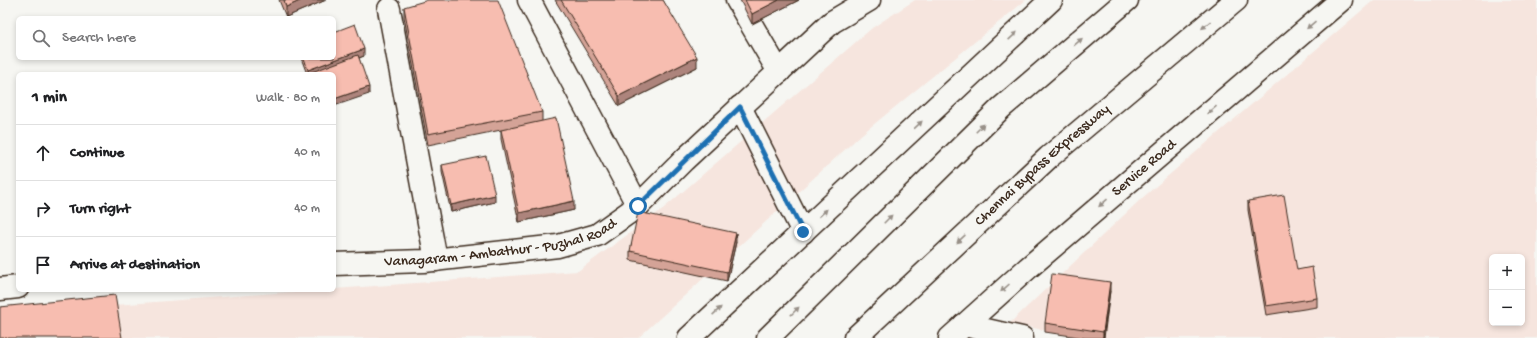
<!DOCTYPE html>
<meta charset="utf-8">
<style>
body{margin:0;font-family:"Gochi Hand",sans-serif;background:#f2f2f2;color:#202124}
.controls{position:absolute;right:12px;bottom:12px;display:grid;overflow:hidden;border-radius:6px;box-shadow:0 2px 6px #0003}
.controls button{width:36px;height:36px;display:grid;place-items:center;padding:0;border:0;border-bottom:1px solid #e0e0e0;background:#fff;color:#202124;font:20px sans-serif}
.stop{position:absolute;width:12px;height:12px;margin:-9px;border:3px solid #1f6fb2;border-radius:50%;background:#fff}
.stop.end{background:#1f6fb2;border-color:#fff;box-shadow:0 1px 4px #0008}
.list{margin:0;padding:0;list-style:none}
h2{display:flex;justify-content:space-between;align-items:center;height:52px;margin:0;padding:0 16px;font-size:17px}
h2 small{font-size:13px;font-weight:400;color:#757577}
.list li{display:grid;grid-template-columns:26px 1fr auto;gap:12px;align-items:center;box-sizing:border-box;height:56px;padding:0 16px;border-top:1px solid #e0e0e0}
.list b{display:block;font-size:15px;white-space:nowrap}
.list em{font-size:13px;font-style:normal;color:#757577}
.icon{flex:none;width:22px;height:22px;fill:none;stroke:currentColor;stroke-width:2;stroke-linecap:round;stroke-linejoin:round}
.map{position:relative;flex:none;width:1537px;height:338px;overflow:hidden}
.search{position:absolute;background:#fff;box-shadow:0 2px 6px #0003;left:16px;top:16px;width:320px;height:44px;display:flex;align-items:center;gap:10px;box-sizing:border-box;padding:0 14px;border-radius:6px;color:#757577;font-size:15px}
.panel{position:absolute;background:#fff;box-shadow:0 2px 6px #0003;left:16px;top:72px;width:320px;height:220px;border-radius:6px}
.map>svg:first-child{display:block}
.built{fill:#f6e5de;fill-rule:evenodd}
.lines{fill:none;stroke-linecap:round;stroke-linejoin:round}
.minor-casing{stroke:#3b2a1e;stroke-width:25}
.major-casing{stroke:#3b2a1e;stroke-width:25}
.highway-casing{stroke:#3b2a1e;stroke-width:25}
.minor{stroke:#f6f6f2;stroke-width:22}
.major{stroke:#f6f6f2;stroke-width:22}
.highway{stroke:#f6f6f2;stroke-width:22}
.wall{fill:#d4a397;stroke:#3b2a1e}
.shaded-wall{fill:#ad847b;stroke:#3b2a1e}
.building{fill:#f7bdb0;stroke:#3b2a1e}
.oneway{fill:#989088}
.route{stroke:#1f6fb2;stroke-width:5}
.labels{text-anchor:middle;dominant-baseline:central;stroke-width:3.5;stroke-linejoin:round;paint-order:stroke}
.street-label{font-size:15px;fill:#3b2a1e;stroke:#f6f6f2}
</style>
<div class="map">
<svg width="1537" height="338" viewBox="0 0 1537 338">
<rect width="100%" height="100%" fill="#f6f6f2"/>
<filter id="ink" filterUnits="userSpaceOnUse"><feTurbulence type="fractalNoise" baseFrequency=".025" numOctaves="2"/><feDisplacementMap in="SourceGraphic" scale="8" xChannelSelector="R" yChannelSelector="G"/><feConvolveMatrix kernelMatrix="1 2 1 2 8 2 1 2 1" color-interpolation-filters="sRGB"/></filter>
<g filter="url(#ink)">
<g class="built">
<polygon points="915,0 1026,0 862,134 638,338 120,338 115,305 316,290 334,290 334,289 578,271 664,208 872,28"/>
<path d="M1374 0H1537V338H1081L1010 323 1141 199ZM1492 257H1522V323H1492Z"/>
</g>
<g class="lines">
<g class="minor-casing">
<g id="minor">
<polyline points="529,0 638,206"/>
<polyline points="737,0 779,72"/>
<polyline points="389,9 436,260"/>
<polyline points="740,107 803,232"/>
<polyline points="964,325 1022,338"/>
<polyline points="689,338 1051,0"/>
<path id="s1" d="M950 338 1028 268 1341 0"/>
</g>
</g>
<g class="major-casing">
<g id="major">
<path id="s2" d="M334 264 424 261 558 246 597 235 638 206 684 160 832 22 869 0"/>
<polyline points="0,289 18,287"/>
</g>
</g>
<g class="highway-casing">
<g id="highway">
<polyline points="768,338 1001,108 1127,0"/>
<path id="s3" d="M855 338 1049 157 1236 0"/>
</g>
</g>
<use href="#minor" class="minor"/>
<use href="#major" class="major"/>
<use href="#highway" class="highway"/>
</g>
<g class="wall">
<polygon points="279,0 326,0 286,17"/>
<polygon points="555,0 663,0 697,67 619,106"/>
<polygon points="740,0 799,0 752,24"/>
<polygon points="404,7 542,112 542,121 574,210 519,222 501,139 501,130 428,145 404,17"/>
<polygon points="364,56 359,58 369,94 334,74 307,74 301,58 334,58"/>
<polygon points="442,165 495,202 451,212 442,172"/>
<polygon points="1248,201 1317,298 1317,307 1266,315 1248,210"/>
<polygon points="736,242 727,281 630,260 630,251"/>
<polygon points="1110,291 1104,338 1085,338 1045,332 1045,323"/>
</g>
<g class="shaded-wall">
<polygon points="302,0 326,0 286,17 286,7"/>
<polygon points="779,0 799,0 752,24 752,14"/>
<polygon points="364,49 364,56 316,74 308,74 308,70"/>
<polygon points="697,57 697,67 619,106 619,96"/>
<polygon points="369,87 369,94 334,106 334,99"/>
<polygon points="495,195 495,202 451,212 451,205"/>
<polygon points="574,201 574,210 519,222 519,213"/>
<polygon points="736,233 736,242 727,281 727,272"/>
<polygon points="1110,282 1110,291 1103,338 1103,332"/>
</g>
<g class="building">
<polygon points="284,0 302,0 286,7"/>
<polygon points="428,0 498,0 542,112 428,134 404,7"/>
<polygon points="561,0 663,0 697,57 619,96"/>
<polygon points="745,0 779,0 752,14"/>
<polygon points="355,24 364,49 308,70 304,58 334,58 334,32"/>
<polygon points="358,55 369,87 334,99 334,74 309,74 309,73"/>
<polygon points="556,118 574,201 519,213 501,130"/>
<polygon points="486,156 495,195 451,205 442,165"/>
<polygon points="1284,195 1297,270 1312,267 1317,298 1266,306 1248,201"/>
<polygon points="638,212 736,233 727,272 630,251"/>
<polygon points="1052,274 1110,282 1103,332 1045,323"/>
<polygon points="115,295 122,338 0,338 0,307"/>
</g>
<defs><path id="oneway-solid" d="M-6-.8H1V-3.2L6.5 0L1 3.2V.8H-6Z"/></defs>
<g class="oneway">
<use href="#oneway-solid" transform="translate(1206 25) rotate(140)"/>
<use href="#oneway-solid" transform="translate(1311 25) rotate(139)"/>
<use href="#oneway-solid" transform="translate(1013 36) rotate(-43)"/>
<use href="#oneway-solid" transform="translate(1078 42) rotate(-41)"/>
<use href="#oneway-solid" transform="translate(1212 110) rotate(139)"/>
<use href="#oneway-solid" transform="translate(918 125) rotate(-43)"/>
<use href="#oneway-solid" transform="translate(980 128) rotate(-45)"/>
<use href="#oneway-solid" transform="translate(1103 203) rotate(139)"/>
<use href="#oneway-solid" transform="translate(823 213) rotate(-43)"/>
<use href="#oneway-solid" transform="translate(888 219) rotate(-45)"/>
<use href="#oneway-solid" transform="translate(961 239) rotate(137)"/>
<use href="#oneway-solid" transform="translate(1005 288) rotate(138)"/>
<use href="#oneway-solid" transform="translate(717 311) rotate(-43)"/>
<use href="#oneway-solid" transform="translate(795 311) rotate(-45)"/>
</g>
</g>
<g class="lines" filter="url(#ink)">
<polyline class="route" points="638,206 740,107 803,232"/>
</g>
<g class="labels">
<g class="street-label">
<text stroke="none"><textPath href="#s3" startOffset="255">Chennai Bypass Expressway</textPath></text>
<text stroke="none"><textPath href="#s1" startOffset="258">Service Road</textPath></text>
<text stroke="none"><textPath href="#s2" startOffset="169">Vanagaram - Ambathur - Puzhal Road</textPath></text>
</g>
</g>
</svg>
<div class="controls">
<button>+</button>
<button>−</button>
</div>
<div class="stop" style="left:638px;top:206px"></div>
<div class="stop end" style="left:803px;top:232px"></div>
<div class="search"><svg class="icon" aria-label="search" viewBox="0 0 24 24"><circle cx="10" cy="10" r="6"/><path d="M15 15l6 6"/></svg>Search here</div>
<section class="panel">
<h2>1 min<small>Walk · 80 m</small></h2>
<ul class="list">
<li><svg class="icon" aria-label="ahead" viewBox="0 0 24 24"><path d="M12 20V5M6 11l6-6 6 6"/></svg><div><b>Continue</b></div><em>40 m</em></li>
<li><svg class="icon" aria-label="right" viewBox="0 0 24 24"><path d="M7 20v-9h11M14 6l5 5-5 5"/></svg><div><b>Turn right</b></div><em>40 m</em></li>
<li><svg class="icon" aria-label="arrive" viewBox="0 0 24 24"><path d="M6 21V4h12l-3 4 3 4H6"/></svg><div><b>Arrive at destination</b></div></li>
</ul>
</section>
</div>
